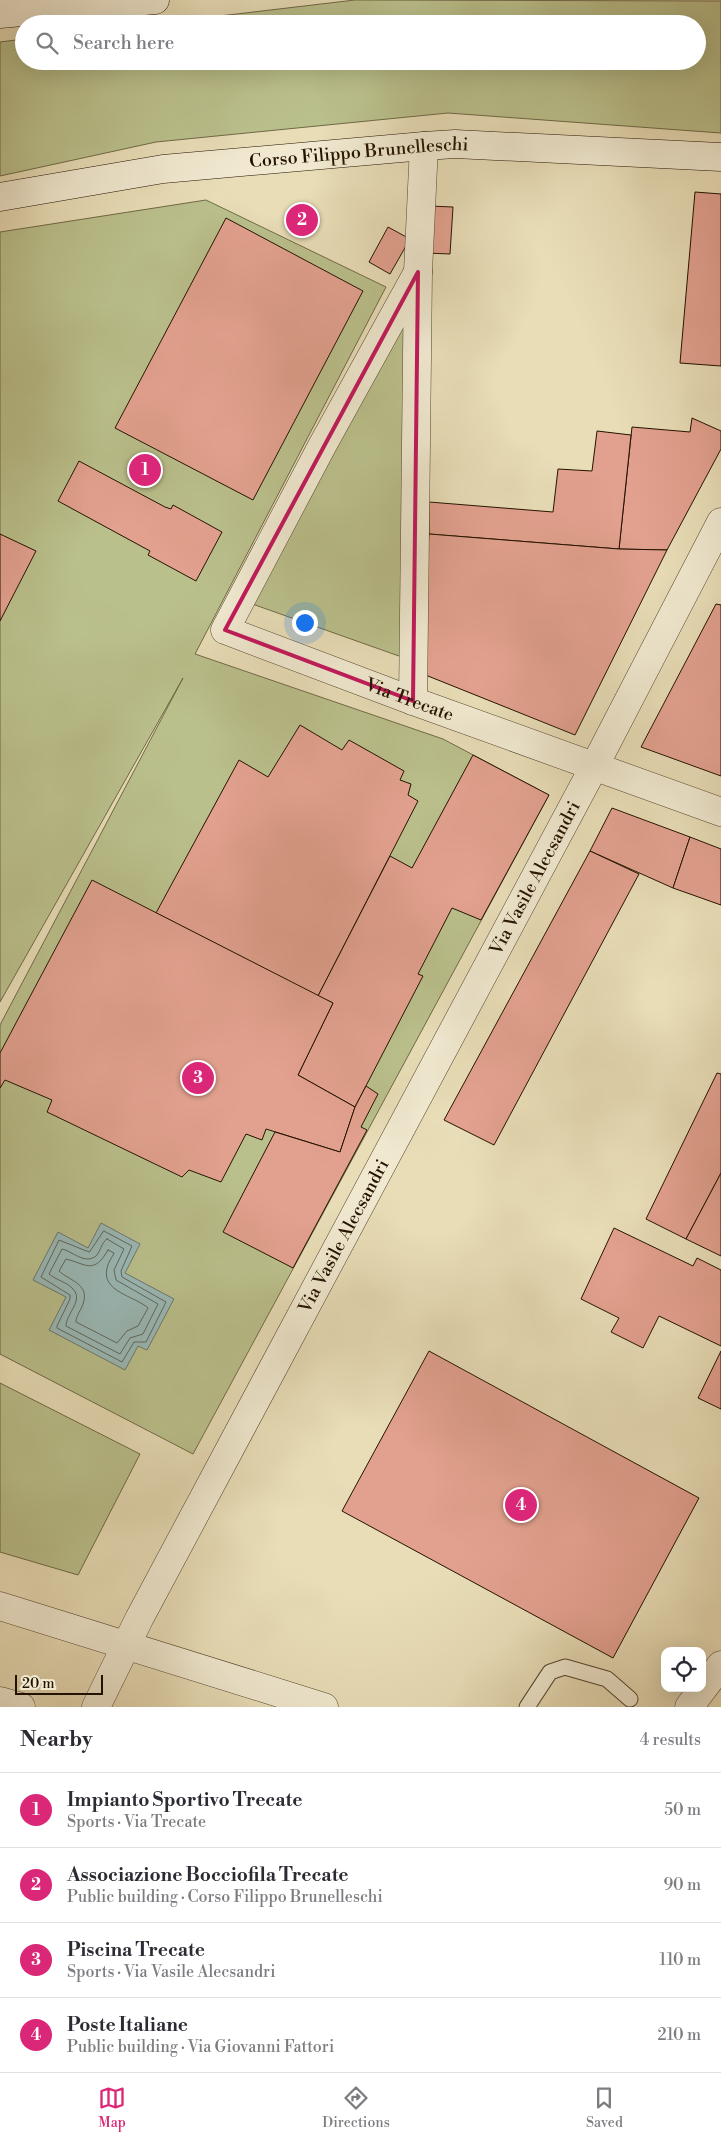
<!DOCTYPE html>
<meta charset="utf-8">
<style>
body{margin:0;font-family:"Libre Bodoni",serif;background:#f2f2f3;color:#2b2b33}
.controls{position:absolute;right:15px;bottom:15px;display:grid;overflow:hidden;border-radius:10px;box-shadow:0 5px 20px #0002}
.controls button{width:45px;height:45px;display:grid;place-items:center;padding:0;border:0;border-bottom:1px solid #e1e1e2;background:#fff;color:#2b2b33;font:25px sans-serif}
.scale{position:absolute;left:15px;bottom:12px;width:88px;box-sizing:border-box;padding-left:5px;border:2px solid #241200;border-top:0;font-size:14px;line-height:18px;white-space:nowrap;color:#241200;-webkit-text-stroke:4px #f0e9d0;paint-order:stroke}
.you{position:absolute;left:304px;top:622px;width:18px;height:18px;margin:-12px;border:4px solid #fff;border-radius:50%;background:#1a73e8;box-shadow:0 0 0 8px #1a73e833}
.badge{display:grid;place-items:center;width:32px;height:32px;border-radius:50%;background:#db2777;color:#fff;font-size:16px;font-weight:700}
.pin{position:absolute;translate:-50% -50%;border:2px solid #fff;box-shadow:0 1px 5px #0006}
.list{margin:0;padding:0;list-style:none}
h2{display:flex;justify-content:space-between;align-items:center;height:65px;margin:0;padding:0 20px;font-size:21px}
h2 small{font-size:16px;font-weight:400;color:#7c7c81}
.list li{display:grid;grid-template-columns:32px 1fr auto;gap:15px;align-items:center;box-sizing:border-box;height:75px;padding:0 20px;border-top:1px solid #e1e1e2}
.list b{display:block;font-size:19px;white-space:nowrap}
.list p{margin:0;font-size:16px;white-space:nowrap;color:#7c7c81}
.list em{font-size:16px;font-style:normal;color:#7c7c81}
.icon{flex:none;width:28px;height:28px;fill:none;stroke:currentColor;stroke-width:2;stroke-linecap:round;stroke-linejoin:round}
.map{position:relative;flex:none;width:721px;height:1707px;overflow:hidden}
.search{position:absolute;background:#fff;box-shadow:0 5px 20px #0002;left:15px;right:15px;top:15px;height:55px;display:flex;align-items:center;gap:12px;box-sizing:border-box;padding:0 18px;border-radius:28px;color:#7c7c81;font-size:19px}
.sheet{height:365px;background:#fff}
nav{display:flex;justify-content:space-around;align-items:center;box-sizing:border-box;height:70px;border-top:1px solid #e1e1e2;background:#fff;font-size:14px;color:#7c7c81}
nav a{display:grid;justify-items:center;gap:2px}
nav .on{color:#db2777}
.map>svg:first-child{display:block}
.green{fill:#bac08c;stroke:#6f6946}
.water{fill:#9abab8;stroke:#6b776e}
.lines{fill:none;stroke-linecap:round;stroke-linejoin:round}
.shore{stroke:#5f665c;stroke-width:1}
.building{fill:#e2a18f;stroke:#241200}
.lane-casing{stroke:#55452e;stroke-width:17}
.street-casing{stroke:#55452e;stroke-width:29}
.secondary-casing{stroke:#241200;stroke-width:29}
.lane{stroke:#f0e9d0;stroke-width:15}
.street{stroke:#f0e9d0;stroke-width:28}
.secondary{stroke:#f0e9d0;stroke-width:28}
.marked{fill:none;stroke:#c2185b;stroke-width:4;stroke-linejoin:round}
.labels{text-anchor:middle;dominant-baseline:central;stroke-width:4.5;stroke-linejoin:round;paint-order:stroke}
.street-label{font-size:18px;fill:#241200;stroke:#f0e9d0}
</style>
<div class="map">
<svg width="721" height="1707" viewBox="0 0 721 1707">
<rect width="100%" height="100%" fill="#e8ddb7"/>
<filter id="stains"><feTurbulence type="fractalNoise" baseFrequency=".004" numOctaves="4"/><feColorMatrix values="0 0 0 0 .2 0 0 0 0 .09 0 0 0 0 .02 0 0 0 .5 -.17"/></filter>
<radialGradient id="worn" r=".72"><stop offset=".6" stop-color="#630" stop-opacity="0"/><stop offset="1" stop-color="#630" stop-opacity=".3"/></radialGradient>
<g class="green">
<polygon points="355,0 721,1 721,133 448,113 156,142 0,176 0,42 24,39 24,61 697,61 697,24 152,24"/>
<polygon points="206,200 386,287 195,654 443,739 549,795 193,1454 0,1354 0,1025 183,678 0,1002 0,232"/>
<polygon points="412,271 413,661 241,600"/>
<polygon points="0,1383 140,1454 78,1575 0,1552"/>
</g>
<polygon class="water" points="101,1223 140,1244 125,1273 174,1299 147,1350 138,1346 125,1370 49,1330 66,1297 33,1280 58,1232 88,1248"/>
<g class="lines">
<g class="shore">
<polygon points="104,1231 132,1246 121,1271 122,1277 166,1302 146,1342 134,1342 122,1362 57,1328 57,1326 70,1299 70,1295 41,1277 59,1240 89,1252"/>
<path d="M107 1239 124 1249 114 1270 116 1280 158 1304 143 1334 130 1338 120 1354 66 1326C66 1314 84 1300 73 1289 67 1282 56 1280 49 1274L62 1249C72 1251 85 1265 96 1256 101 1251 101 1243 107 1239Z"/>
<path d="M108 1250 114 1253C112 1258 108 1262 107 1268 101 1292 135 1296 148 1308L138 1326 127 1331 117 1343 76 1322C76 1316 81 1310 83 1304 90 1284 70 1281 59 1271L66 1259C86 1264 94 1275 108 1250Z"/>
</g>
</g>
<g class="building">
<polygon points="695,192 721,194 721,366 680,363"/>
<polygon points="429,206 453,207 450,254 426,253"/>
<polygon points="226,218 363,291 253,500 115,428"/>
<polygon points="388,227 410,239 390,274 369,262"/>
<polygon points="692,418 721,431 721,449 667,550 619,549 632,427 690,432"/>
<polygon points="597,431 631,435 619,549 429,534 429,502 553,512 558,469 592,471"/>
<polygon points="79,461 165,507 171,509 173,505 222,532 196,581 148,555 150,551 58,501"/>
<polygon points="0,534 36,551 0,621"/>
<polygon points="429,534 619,549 667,550 575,735 418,672"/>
<polygon points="716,604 721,605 721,776 641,747"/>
<polygon points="300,725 342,750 349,740 404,771 400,780 411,784 408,795 418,801 318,996 156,913 239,760 268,777"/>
<polygon points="473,755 549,795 481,920 452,908 418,974 423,976 355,1107 298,1075 333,1003 318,996 390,856 412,868"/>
<polygon points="612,808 690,837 673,888 590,851"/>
<polygon points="690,837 721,849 721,905 673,888"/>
<polygon points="590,851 639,874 494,1145 444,1120"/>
<polygon points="92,880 333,1003 298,1075 355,1107 340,1152 266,1129 262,1140 246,1134 221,1182 189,1170 182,1177 47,1112 52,1100 5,1080 0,1088 0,1053"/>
<polygon points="717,1073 721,1074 721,1173 686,1239 646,1219"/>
<polygon points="366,1086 378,1094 361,1127 367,1130 293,1268 223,1232 275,1132 340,1152 355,1107"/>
<polygon points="721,1173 721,1256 686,1239"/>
<polygon points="614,1228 693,1266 697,1258 721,1270 721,1346 659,1316 643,1348 611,1332 619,1318 581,1299"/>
<polygon points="429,1351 699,1498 613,1658 342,1511"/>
<polygon points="721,1351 721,1409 698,1398"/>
</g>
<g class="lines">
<g class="lane-casing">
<polyline id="lane" points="527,1707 550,1672 565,1667 607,1679 630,1699"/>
</g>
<g class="street-casing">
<g id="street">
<path id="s1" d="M418 272 322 446 225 630 413 701 721 812"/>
<polyline points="413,701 418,272 424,146"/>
<polyline points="0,1606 324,1707"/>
<polyline points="0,1701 21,1707"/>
<path id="s2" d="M96 1707 139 1619 595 765 721 522"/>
<polyline points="689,1707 721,1665"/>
</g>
</g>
<g class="secondary-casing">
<g id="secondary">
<polyline points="0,14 155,0"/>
<path id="s3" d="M0 197 163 169 424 146 455 144 721 157"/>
</g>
</g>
<use href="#lane" class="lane"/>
<use href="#street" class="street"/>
<use href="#secondary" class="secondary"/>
</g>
<path class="marked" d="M418 272 413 701 225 630Z"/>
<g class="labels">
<g class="street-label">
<text stroke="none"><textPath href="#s3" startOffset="362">Corso Filippo Brunelleschi</textPath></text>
<text stroke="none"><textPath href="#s1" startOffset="604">Via Trecate</textPath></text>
<text stroke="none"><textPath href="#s2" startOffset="938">Via Vasile Alecsandri</textPath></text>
<text stroke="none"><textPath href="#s2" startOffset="532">Via Vasile Alecsandri</textPath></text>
</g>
</g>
<rect width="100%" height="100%" filter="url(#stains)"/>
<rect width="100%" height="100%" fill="url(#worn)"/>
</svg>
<div class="controls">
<button><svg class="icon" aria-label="locate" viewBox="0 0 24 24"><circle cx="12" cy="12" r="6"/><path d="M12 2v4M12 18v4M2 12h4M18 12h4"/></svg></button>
</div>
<div class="scale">20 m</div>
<div class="you"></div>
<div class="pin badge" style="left:145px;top:470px">1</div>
<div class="pin badge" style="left:302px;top:220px">2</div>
<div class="pin badge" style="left:198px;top:1078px">3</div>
<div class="pin badge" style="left:521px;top:1505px">4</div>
<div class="search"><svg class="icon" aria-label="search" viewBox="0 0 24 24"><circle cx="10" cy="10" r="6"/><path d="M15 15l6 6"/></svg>Search here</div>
</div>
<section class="sheet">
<h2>Nearby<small>4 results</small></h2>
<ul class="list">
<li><span class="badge">1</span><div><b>Impianto Sportivo Trecate</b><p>Sports · Via Trecate</p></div><em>50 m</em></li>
<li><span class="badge">2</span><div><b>Associazione Bocciofila Trecate</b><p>Public building · Corso Filippo Brunelleschi</p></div><em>90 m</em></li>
<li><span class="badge">3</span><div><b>Piscina Trecate</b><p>Sports · Via Vasile Alecsandri</p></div><em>110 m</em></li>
<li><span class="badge">4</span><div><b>Poste Italiane</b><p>Public building · Via Giovanni Fattori</p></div><em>210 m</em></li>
</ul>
</section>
<nav>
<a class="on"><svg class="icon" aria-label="map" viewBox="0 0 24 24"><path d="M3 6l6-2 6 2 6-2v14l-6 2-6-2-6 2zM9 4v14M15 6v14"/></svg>Map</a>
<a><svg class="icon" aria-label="directions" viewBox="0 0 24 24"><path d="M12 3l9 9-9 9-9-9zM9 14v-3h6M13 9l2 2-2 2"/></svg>Directions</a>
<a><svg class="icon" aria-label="saved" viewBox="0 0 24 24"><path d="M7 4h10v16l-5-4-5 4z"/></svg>Saved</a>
</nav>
